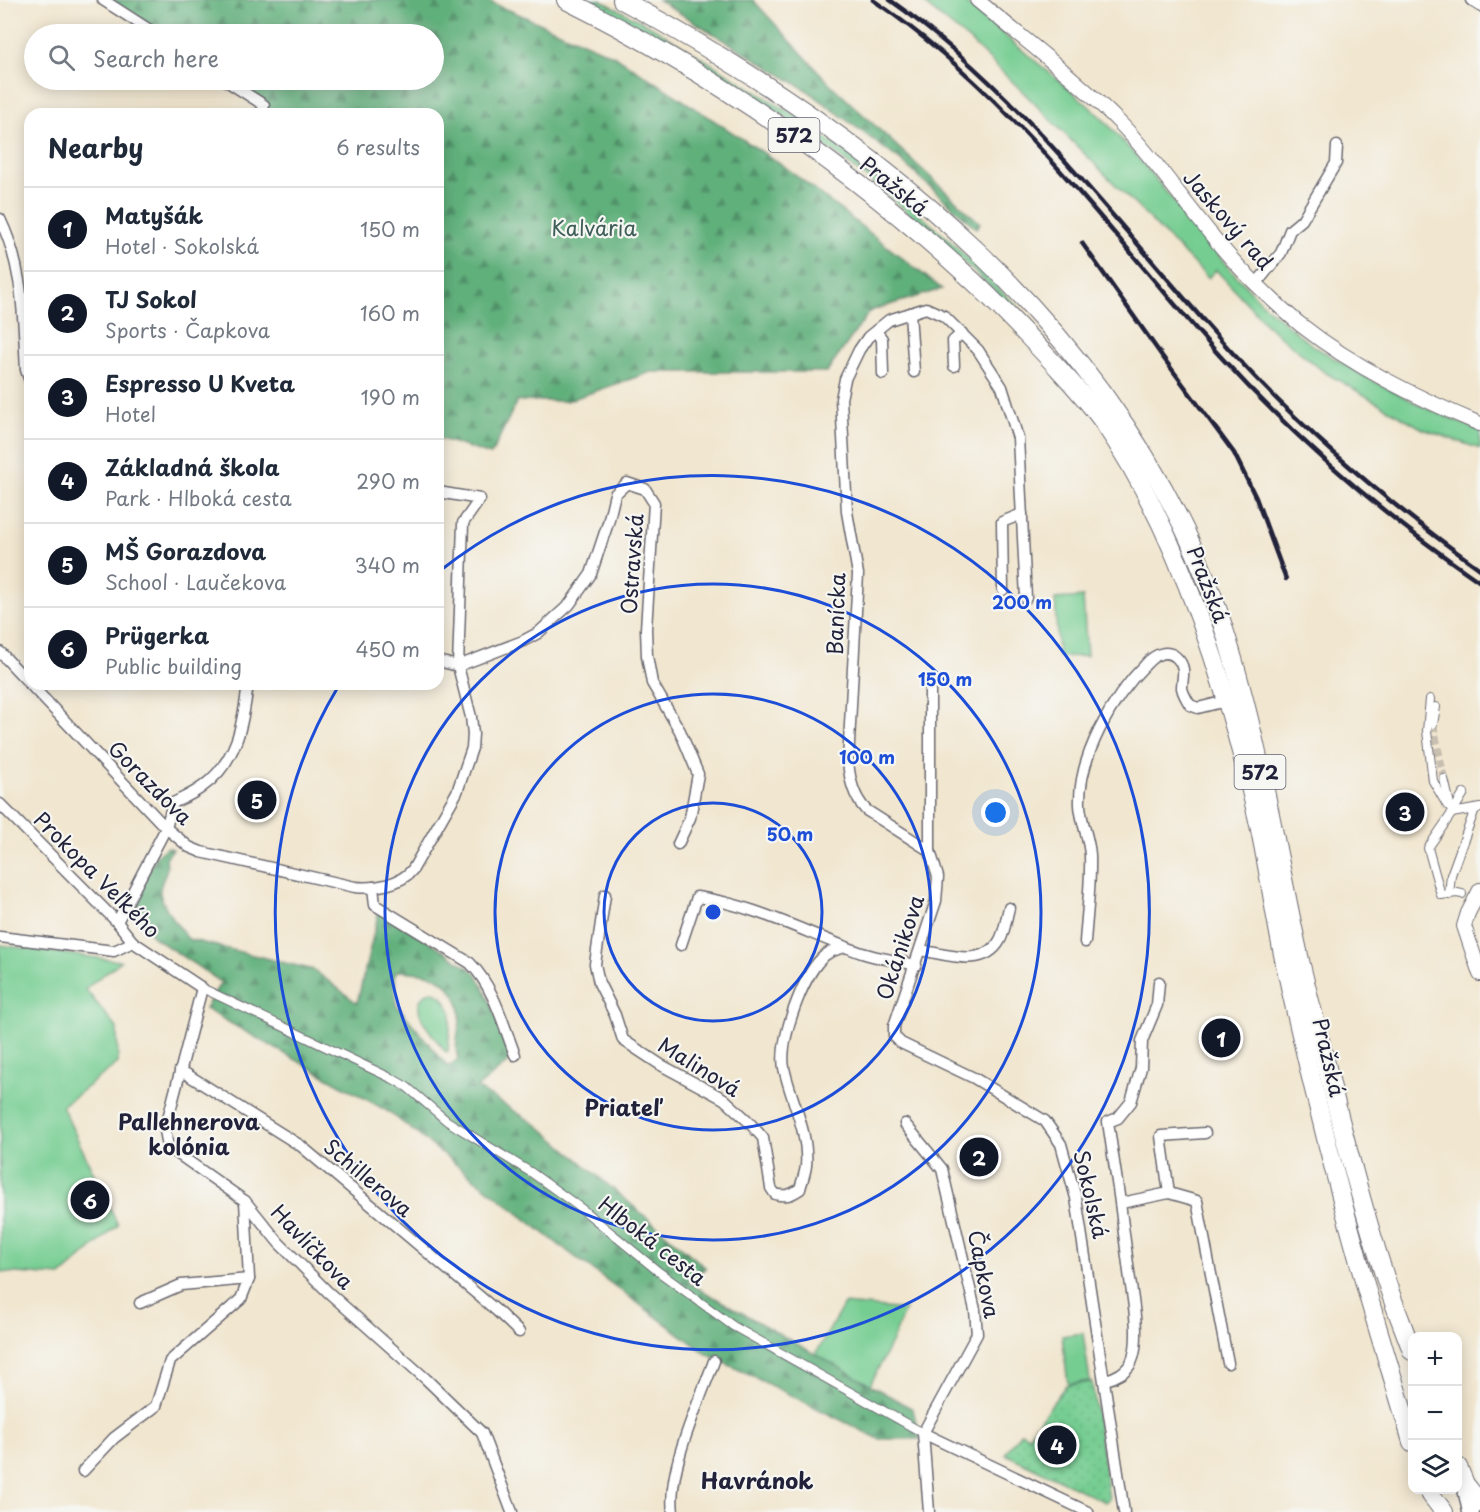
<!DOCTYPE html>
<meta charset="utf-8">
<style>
body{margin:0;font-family:"Playpen Sans",sans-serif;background:#f6f6f7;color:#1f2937}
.controls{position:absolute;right:18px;bottom:18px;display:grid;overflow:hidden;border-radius:12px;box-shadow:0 3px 15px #0003}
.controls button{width:54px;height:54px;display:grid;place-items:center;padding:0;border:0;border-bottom:2px solid #e0e1e3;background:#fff;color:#1f2937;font:30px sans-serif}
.you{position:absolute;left:996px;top:813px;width:21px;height:21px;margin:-15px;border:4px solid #fff;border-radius:50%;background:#1a73e8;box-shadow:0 0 0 9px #1a73e833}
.badge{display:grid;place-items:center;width:39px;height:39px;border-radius:50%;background:#111827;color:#fff;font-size:20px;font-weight:700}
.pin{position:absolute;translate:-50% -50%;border:3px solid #fff;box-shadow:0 2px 6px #0006}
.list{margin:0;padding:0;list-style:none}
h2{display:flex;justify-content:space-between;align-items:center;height:78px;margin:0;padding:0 24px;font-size:26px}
h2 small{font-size:20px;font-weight:400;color:#747a83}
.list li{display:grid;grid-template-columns:39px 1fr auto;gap:18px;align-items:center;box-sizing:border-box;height:84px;padding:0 24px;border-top:2px solid #e0e1e3}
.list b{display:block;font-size:22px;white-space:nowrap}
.list p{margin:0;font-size:20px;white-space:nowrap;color:#747a83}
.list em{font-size:20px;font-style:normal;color:#747a83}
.icon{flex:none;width:33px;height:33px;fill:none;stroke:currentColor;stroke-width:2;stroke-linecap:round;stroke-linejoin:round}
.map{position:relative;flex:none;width:1480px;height:1512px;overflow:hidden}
.search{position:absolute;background:#fff;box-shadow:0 3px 15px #0003;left:24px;top:24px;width:420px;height:66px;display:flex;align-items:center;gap:15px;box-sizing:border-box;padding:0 21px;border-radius:33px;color:#747a83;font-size:22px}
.panel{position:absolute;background:#fff;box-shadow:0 3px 15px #0003;left:24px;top:108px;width:420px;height:582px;border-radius:18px}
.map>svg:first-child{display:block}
.green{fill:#76cd92;stroke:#4c7866;stroke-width:1.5}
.forest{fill:url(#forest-firs);stroke:#41695c;stroke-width:1.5;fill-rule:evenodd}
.park{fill:url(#park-dots);stroke:#4c7866;stroke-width:1.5}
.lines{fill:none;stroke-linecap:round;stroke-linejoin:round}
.pedestrian-tunnel{stroke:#c8bfb1;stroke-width:8;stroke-dasharray:8 4;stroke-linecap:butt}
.pedestrian-casing{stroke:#6a676f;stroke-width:10}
.minor-casing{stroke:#6a676f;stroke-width:13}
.tertiary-casing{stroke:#6a676f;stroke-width:16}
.secondary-casing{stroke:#6a676f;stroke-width:19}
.primary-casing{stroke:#6a676f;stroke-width:20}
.pedestrian{stroke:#fff;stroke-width:8}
.minor{stroke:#fff;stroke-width:10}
.tertiary{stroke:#fff;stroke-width:14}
.secondary{stroke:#fff;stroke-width:16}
.primary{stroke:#fff;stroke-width:18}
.rail{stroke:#22223b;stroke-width:4.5}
.ring{fill:none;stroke:#1d4ed8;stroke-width:3}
.labels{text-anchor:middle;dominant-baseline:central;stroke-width:4.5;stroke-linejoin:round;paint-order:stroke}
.shield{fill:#f6f6f2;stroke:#626272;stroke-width:1.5}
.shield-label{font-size:20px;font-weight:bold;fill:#22223b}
.street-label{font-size:21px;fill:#22223b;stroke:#f6f6f2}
.park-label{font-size:21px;fill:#3f5e59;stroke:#f6f6f2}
.neighbourhood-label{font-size:22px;font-weight:bold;fill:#22223b;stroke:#f6f6f2}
.centre{fill:#1d4ed8;stroke:#f6f6f2;stroke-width:3}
.ring-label{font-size:18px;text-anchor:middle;font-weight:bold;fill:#1d4ed8;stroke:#f6f6f2;stroke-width:4.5;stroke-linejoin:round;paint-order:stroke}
</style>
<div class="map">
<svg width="1480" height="1512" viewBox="0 0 1480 1512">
<defs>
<pattern id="forest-firs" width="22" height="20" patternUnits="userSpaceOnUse" patternTransform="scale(1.5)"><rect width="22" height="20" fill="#60b07c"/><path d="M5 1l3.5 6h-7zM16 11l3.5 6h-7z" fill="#4f8f67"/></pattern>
<pattern id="park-dots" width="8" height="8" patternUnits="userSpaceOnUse" patternTransform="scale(1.5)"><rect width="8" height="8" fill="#76cd92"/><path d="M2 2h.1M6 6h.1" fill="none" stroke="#66b07f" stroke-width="1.8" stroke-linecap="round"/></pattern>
</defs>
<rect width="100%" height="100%" fill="#f6f6f2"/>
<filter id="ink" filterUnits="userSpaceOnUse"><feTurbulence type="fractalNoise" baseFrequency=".0167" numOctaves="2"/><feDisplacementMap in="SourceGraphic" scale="12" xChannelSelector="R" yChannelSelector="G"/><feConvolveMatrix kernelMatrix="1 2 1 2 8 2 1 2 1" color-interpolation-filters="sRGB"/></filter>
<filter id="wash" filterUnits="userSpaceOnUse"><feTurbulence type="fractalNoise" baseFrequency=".008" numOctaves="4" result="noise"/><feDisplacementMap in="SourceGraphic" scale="24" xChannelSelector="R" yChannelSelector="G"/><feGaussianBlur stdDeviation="1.35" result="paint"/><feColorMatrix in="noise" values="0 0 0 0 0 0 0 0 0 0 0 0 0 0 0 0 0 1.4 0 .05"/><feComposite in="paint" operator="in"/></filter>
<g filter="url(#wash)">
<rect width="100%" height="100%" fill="#f1e6cf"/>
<g class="green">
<path d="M584 0H600L654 28 797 117 865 167 948 239 1023 312V314L1021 315C948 247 874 179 792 122 725 77 656 37 584 0Z"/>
<polygon points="922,0 962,0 1081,99 1104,120 1144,165 1228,267 1265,306 1312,345 1362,375 1424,407 1480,431 1480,449 1423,429 1324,372 1270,328 1216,270 1208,278 1021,90 970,41 928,7"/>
<polygon points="1083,597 1087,656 1058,657 1055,599"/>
<polygon points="0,945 121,961 85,989 117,1028 118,1063 62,1106 118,1225 61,1276 0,1272"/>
<path d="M432 991 441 995 451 1011V1016L448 1051 446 1052C435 1037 400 1003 432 991Z"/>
<polygon points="844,1304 905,1310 894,1337 870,1385 815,1355"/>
<polygon points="1083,1333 1090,1381 1068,1384 1062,1336"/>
</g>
<g class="forest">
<polygon points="103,0 486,0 615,56 784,166 942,289 870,311 827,372 651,372 567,401 517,401 491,455 438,438 438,114 262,114 264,105 225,80 434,80 434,34 156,34"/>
<polygon points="658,0 753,0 830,84 980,223 976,228 901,161 808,91"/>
<path d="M167 847 173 849 166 858C169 875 162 876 160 890 159 903 180 928 188 939L314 970 357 1003 379 911 438 947 476 973 486 992 512 1059 477 1088 539 1126 706 1268 687 1282 913 1409 920 1439H879L707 1354 563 1248 389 1112 205 1009 221 982 153 937 130 911 156 856ZM398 971C409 972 420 972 430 975 451 981 462 1002 460 1022 458 1034 454 1047 458 1059L448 1067 396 1004 395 973Z"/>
</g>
<polygon class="park" points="1092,1382 1109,1499 1105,1502 1005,1454 1021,1432 1028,1436 1066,1385"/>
</g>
<g filter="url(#ink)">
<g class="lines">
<polyline class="pedestrian-tunnel" points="1433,724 1444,779"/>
<g class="pedestrian-casing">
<g id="pedestrian">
<polyline points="1430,699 1427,731 1433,781 1447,805"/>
<polyline points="1433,724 1436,707"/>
<polyline points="1444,779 1452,813 1428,848 1441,895 1457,893 1462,894"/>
<polyline points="1464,793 1452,813 1480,808"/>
<polyline points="1449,895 1451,875 1475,809"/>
<polyline points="202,988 393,1079 407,1087 447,1121 532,1173 582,1209 659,1272 733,1326 923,1433"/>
</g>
</g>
<g class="minor-casing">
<g id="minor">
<polyline points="103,0 156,34"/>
<polyline points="1471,0 1480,6"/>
<polyline points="225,80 264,105 262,114"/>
<path d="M0 219C24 269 23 316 26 370L30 381"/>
<polyline points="1256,284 1281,253 1290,230 1302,220 1336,163 1337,146"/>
<polyline points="910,313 914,372"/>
<polyline points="876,331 882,339 883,374"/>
<polyline points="954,366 953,341 962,333"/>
<polyline points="1003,590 1002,522 1022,514"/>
<polyline points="0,652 30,684"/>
<polyline points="438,661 458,666"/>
<polyline points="458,666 523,641 538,633 569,605 591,574 608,523 615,494 627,483 645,489 654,503 646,629 647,656 652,683 680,731 698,774 690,818 678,844"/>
<path d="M30 684 166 828 189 847 201 852 355 887C373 889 401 885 413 869L457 792 472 748 473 734 471 717 458 666 463 523 480 499 438 492"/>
<polyline points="930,690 930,851 938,877 936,901 894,1026 894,1036 901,1043 974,1078 1045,1121 1061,1144 1076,1198 1124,1512"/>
<polyline points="0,804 117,922 133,942 202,988 165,1130 168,1147 245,1201 279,1243 328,1292 426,1379 482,1433 512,1512"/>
<path d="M930 851 866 810C853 796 850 780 848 762L858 574 847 512 841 399 845 379 859 350 868 337 889 320 926 308 944 316 978 350 1002 387 1018 438 1026 598"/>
<path d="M373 887 375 905 470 963C494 987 503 1024 515 1055"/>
<path d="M605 895 595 964 599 983 615 1015 623 1040 661 1065 724 1099 748 1121 763 1138 771 1188 775 1194C786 1197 791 1195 800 1189 802 1181 805 1174 806 1166 809 1132 791 1101 784 1068 779 1041 802 977 822 958 828 951 838 949 846 947"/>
<path d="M117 922 166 828 173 803C183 798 193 794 202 787 237 762 243 724 248 684"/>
<polyline points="0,937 114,951 133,942"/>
<path d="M1085 942C1087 913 1091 883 1090 855 1089 838 1081 822 1080 805 1078 757 1113 697 1146 664 1154 655 1167 648 1177 658 1187 668 1182 677 1182 688 1183 694 1187 700 1190 705L1198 708 1226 701"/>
<path d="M681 945 697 897C755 905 808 934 862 953 877 958 899 961 916 965"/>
<path d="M920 950C946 954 984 969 1000 940 1005 931 1006 918 1009 908"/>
<polyline points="180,1070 301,1146 497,1311 519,1332"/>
<polyline points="905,1124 942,1169 975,1310 977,1334 923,1433"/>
<polyline points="1169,1193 1161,1136 1205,1133"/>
<polyline points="1121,1203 1169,1193 1197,1201 1228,1363"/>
<polyline points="140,1303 181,1285 249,1279"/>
<path d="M1105 1380C1115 1378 1126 1372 1131 1363 1142 1340 1132 1297 1129 1272 1123 1222 1116 1172 1108 1122L1118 1118 1131 1102 1141 1068 1142 1041 1157 1005 1159 982"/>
<polyline points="923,1433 1088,1512"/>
<polyline points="923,1433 929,1512"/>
<polyline points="83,1471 114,1438 156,1406 170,1361 241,1299 249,1279 245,1201"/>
<path d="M673 1512C667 1469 699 1403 714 1361"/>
</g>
</g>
<g class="tertiary-casing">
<g id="tertiary">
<path d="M977 0C1026 41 1078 80 1122 125 1165 170 1198 224 1241 269 1260 288 1280 308 1301 325 1354 367 1418 398 1480 424"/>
<polyline points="1480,890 1468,913 1464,926 1480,974"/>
</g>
</g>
<g class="secondary-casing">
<polyline id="secondary" points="1465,1484 1471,1512"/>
</g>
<g class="primary-casing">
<g id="primary">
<path d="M566 0C714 74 850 167 972 280 1002 308 1030 338 1058 368 1074 386 1090 403 1104 423 1179 533 1227 686 1257 816 1269 868 1275 921 1287 973 1309 1073 1334 1174 1362 1273 1377 1330 1396 1386 1412 1442"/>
<path d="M622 0C873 135 1122 333 1218 611 1256 723 1274 841 1299 956 1307 993 1318 1030 1327 1068 1344 1137 1362 1206 1384 1274 1392 1300 1403 1326 1412 1351"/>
<polyline points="1458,1467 1465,1484 1480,1503"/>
<polyline points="1429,1490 1431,1495 1444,1512"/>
</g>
</g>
<use href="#pedestrian" class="pedestrian"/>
<use href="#minor" class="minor"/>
<use href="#tertiary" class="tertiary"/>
<use href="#secondary" class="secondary"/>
<use href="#primary" class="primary"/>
<g class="rail">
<path d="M873 0C1012 94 1109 233 1220 356 1297 441 1386 517 1480 582"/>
<path d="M890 0C1024 94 1119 228 1228 348 1303 431 1389 504 1480 569"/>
<polyline points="1082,243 1162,356 1234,453 1256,498 1286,579"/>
</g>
</g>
</g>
<g class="ring">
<circle cx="713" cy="912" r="109"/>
<circle cx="713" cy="912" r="218"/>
<circle cx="713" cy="912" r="328"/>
<path d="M441 570A437 437 0 1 1 338 687"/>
</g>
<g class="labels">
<g class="shield">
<rect x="768.5" y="118" width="51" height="34" rx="4.5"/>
<rect x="1234.5" y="755" width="51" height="34" rx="4.5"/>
</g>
<g class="shield-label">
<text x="794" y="135">572</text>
<text x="1260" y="772">572</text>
</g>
<g class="street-label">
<text transform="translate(895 185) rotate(39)">Pražská</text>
<text transform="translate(1229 219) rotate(49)">Jaskový rad</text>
<text transform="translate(631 564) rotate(-86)">Ostravská</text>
<text transform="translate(1209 584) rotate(69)">Pražská</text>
<text transform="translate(835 614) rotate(-88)">Banícka</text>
<text transform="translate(151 782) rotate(45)">Gorazdova</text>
<text transform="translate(98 874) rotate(45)">Prokopa Veľkého</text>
<text transform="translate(899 947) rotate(-72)">Okánikova</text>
<text transform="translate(1330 1057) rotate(77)">Pražská</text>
<text transform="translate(700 1066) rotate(32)">Malinová</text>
<text transform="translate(369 1177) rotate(40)">Schillerova</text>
<text transform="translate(1092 1194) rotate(77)">Sokolská</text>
<text transform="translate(653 1240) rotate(38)">Hlboká cesta</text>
<text transform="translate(313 1246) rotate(46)">Havlíčkova</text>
<text transform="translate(985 1274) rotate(79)">Čapkova</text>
</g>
<g class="park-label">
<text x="594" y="227">Kalvária</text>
</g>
<g class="neighbourhood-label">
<text x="623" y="1106">Priateľ</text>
<text x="189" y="1120">Pallehnerova<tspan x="189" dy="25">kolónia</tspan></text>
<text x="757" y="1479">Havránok</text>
</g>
</g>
<circle cx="713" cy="912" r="9" class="centre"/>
<g class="ring-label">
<text x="1022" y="609">200 m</text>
<text x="945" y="686">150 m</text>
<text x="867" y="764">100 m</text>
<text x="790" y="841">50 m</text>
</g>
</svg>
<div class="controls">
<button>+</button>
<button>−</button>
<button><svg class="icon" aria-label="layers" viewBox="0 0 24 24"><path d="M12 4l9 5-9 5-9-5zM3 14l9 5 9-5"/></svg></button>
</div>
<div class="you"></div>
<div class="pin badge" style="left:1221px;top:1038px">1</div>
<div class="pin badge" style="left:979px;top:1157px">2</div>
<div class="pin badge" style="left:1405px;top:812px">3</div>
<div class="pin badge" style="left:1057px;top:1445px">4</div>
<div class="pin badge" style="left:257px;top:800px">5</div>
<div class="pin badge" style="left:90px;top:1200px">6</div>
<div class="search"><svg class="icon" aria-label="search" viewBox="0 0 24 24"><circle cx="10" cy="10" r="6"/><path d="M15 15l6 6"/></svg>Search here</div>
<section class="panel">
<h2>Nearby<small>6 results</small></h2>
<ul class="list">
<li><span class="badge">1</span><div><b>Matyšák</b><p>Hotel · Sokolská</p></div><em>150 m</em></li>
<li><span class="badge">2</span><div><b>TJ Sokol</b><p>Sports · Čapkova</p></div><em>160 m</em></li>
<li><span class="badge">3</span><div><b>Espresso U Kveta</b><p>Hotel</p></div><em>190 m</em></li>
<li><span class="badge">4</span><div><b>Základná škola</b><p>Park · Hlboká cesta</p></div><em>290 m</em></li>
<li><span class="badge">5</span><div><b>MŠ Gorazdova</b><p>School · Laučekova</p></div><em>340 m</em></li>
<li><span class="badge">6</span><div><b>Prügerka</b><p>Public building</p></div><em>450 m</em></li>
</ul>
</section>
</div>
